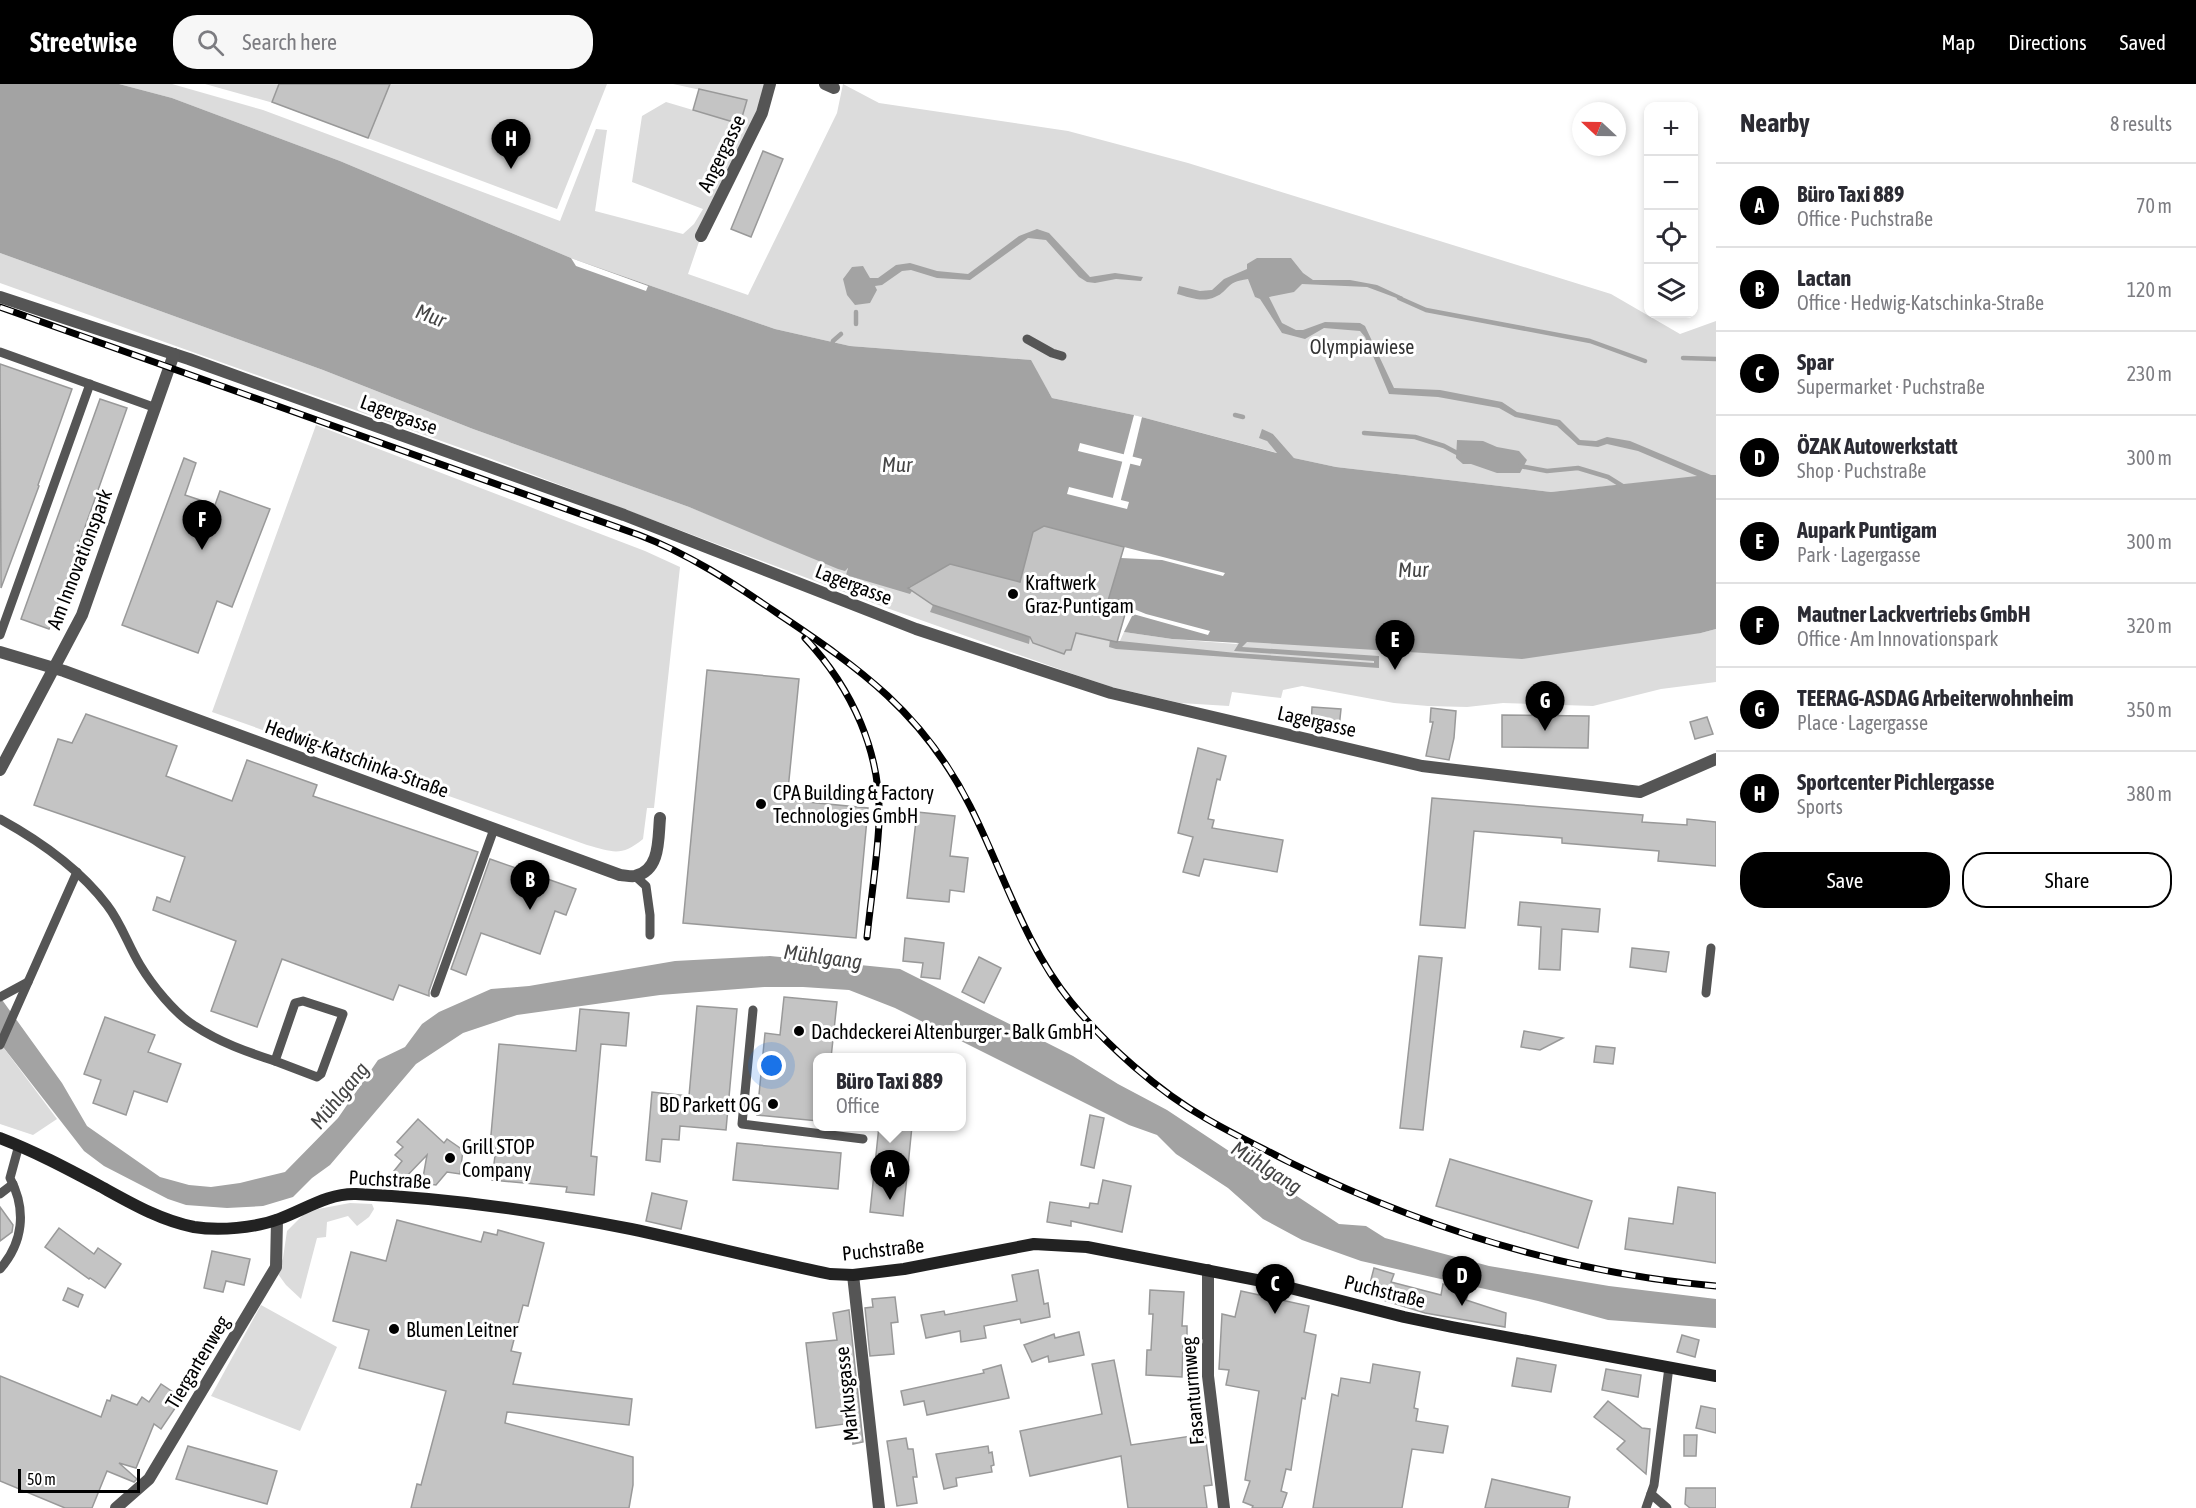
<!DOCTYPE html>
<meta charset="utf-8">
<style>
body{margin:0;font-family:"Asap Condensed",sans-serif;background:#f7f7f7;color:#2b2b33}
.controls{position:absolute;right:18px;top:18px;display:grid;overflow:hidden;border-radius:12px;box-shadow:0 3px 9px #0003}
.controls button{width:54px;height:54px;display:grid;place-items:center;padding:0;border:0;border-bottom:2px solid #e1e1e2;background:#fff;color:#2b2b33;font:30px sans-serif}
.compass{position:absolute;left:1572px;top:18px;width:54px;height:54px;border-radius:50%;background:#fff;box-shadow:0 3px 9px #0003;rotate:292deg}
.scale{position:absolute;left:18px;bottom:15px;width:122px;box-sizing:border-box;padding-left:6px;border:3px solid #000;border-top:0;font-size:16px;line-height:21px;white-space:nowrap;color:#000;-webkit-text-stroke:4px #fff;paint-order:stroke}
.you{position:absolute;left:772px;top:982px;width:21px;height:21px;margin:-15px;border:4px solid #fff;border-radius:50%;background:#1a73e8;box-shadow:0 0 0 9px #1a73e833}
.badge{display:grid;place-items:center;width:39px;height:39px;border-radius:50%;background:#000;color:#fff;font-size:20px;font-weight:700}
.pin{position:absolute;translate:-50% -50px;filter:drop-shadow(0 2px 3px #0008)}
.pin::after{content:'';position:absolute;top:32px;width:21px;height:18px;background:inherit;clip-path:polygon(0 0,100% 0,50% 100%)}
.popup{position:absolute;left:813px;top:969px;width:153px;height:78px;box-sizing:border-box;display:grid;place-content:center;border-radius:12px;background:#fff;filter:drop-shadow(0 2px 4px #0005);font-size:20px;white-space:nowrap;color:#7c7c81}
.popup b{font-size:22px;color:#2b2b33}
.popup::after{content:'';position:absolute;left:50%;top:100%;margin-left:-12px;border:12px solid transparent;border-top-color:#fff}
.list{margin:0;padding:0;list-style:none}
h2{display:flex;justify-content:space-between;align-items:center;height:78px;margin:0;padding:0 24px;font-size:26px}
h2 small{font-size:20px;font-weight:400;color:#7c7c81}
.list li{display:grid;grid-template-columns:39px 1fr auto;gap:18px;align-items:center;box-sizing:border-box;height:84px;padding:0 24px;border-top:2px solid #e1e1e2}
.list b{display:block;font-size:22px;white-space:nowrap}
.list p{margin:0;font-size:20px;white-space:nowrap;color:#7c7c81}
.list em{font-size:20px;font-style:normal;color:#7c7c81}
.actions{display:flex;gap:12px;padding:18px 24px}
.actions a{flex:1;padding:14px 0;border:2px solid #000;border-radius:24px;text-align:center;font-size:21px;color:#000}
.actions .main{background:#000;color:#fff}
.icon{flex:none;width:33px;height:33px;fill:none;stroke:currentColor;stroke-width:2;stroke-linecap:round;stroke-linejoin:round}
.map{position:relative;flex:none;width:1716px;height:1424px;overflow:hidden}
header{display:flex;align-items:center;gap:36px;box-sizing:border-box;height:84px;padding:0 30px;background:#000;color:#fff}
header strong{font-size:28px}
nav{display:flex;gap:33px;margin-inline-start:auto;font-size:21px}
.search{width:420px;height:54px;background:#f7f7f7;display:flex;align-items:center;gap:15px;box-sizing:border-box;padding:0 21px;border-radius:24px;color:#7c7c81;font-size:22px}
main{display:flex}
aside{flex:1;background:#fff}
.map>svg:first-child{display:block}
.green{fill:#dcdcdc}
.water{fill:#a3a3a3;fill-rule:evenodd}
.pier{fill:#fff}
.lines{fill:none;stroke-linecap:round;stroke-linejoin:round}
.stream{stroke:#a3a3a3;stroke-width:4.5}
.building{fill:#c4c4c4;stroke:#999;stroke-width:1.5}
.lane{stroke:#555;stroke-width:9}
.street{stroke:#555;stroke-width:12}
.secondary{stroke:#222;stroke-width:12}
.rail-casing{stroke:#000;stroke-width:7}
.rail{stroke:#fff;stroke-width:4.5;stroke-dasharray:14;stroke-linecap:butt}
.poi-dot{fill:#000;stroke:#fff;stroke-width:2}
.labels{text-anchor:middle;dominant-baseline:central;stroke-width:6;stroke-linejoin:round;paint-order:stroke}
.street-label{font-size:20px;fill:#000;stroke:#fff}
.park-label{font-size:20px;fill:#333;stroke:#fff}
.poi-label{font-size:20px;fill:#000;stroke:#fff;text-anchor:start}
.water-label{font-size:21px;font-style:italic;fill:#444;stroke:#fff}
</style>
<header>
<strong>Streetwise</strong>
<div class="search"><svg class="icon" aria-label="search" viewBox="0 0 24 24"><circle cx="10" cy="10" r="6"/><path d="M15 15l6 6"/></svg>Search here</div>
<nav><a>Map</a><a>Directions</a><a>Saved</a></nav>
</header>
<main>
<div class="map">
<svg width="1716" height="1424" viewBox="0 0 1716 1424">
<rect width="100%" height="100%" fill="#fff"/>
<g class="green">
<polygon points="119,0 172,0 263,26 560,137 596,45 607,46 595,127 683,150 694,140 703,125 632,98 642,32 666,18 740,40 747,16 673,0 770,0 701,152 688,190 748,211 837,29 843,0 879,19 1068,47 1188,79 1611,210 1680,250 1716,237 1716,391 1551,408 1336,383 1294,374 1273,350 1267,357 1278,369 1134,331 1052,314 1030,276 850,262 775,245 571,174 340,77 172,14"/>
<polygon points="205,0 607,0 557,125 277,20"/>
<polygon points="0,169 323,286 473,345 689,423 846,485 908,504 933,521 1030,553 1033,559 1064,569 1066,566 1071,566 1076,549 1119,559 1124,548 1172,555 1236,560 1243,557 1701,549 1716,545 1716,598 1661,605 1593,622 1503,619 1467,623 1428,622 1394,619 1302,602 1283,606 1281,614 1232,608 1229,622 1180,619 1112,603 1073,590 884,523 486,373 0,199"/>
<path d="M316 341 645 467 680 483 654 724H647L643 755C621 773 613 768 587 761L212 628Z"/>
<polygon points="0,959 57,1035 33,1051 0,1040"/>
<polygon points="350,1119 372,1120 374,1125 369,1133 357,1142 348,1132 327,1138 326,1153 317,1154 301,1215 286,1201 278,1190 283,1174 287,1147 303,1131 318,1125"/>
<polygon points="261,1221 337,1263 300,1347 211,1312"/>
</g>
<g class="water">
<path d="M0 0H119L172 14 340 77 571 174 775 245 850 262 1031 276 1052 314 1134 331 1277 369 1267 357 1259 354 1262 345 1273 350 1294 374 1336 383 1551 408 1697 392 1638 367 1607 360 1598 363 1578 361 1557 342 1515 333 1499 324 1438 313 1389 310 1365 253 1360 247 1324 244 1305 255 1282 249 1260 215 1255 213 1248 195C1224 198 1230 207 1215 213 1202 219 1189 213 1177 210L1179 202 1200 207 1212 206 1224 195 1247 185V180L1257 174H1291L1303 189 1313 196H1350L1377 201 1403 213 1402 216 1367 203 1302 200 1294 208 1269 213 1282 239 1296 246H1303L1325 238 1360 239 1365 242 1394 304 1440 306 1502 318 1517 328 1560 336 1580 356 1596 357 1607 353 1630 357 1711 391H1716V545L1701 549 1522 575 1247 558 1242 563 1379 572V584L1116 565 1109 563 1110 556 1236 569 1374 579V577L1234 567 1239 559 1172 555 1124 548 1133 530 1208 551 1210 547 1146 530 1109 515 1107 520 950 481 909 503 912 507 910 510 846 491 848 484 845 487 838 485 689 423 473 345 323 286 0 169ZM1080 359 1142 375 1140 382 1078 367ZM1069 403 1129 418 1127 425 1067 410ZM1124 463 1225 489 1223 492 1162 476 1121 474Z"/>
<polygon points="1037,145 1049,149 1090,193 1115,189 1143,193 1141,197 1116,195 1095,199 1087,198 1079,193 1046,156 1028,154 970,196 937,194 911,186 902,187 882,201 875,202 877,206 870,219 855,221 847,211 843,195 852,183 863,182 870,194 878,194 896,181 910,179 937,187 968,190 1019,152"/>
<polygon points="1457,356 1483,357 1497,363 1519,367 1527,376 1520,389 1497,389 1471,380 1463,380 1456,374"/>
<polygon points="933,521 1030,553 1029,560 930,528"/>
<polygon points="770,872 900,885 1073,972 1118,1000 1167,1026 1339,1140 1366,1142 1385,1154 1489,1182 1609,1202 1716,1215 1716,1244 1608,1236 1538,1217 1361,1177 1302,1156 1263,1135 1228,1104 1176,1070 1157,1051 1129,1041 895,924 849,906 803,903 764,903 660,911 517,931 463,949 416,980 330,1081 312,1094 293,1113 263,1122 227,1124 186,1121 168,1115 104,1082 84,1067 0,959 0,913 62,999 87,1042 160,1093 189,1101 211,1103 240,1099 285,1088 338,1034 378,976 405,963 422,940 439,928 491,905 529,902 675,877"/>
</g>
<g class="pier">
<polygon points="571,174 648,202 646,207 576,182"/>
<polygon points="1134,331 1142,333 1132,375 1123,373"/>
<polygon points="1123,375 1131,377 1120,419 1112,417"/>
</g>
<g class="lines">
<g class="stream">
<polyline points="1399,214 1426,226 1590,257 1645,277"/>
<polyline points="856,228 856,240"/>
<polyline points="832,261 833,257 841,250"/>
<polyline points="1683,274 1716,275"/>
<polyline points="1235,331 1243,333"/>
<polyline points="1364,349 1415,353 1444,362 1459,370"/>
<polyline points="1520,382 1547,387 1578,384 1608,393 1624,403"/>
</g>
</g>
<g class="building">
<polygon points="279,0 390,0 368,54 272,18"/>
<polygon points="699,5 747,16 740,40 693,26"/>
<polygon points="763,67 783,75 751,153 731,145"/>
<polygon points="0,280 72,305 38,401 39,402 1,504"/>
<polygon points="100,315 127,324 49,545 21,535"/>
<polygon points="184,374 196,379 185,411 215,421 220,407 270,425 232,523 217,517 198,569 122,541"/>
<polygon points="1044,442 1124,463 1107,520 1126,527 1117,558 1076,549 1071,566 1066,566 1064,570 1033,559 1030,553 933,521 908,504 950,480 1020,498 1033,448"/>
<polygon points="707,586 799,595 787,716 868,724 856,854 683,839"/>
<polygon points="1312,623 1341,625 1339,644 1311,643"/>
<polygon points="1431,624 1456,627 1454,654 1449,676 1426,672 1433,638 1430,638"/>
<polygon points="86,630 177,662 166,692 232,717 247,676 317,701 313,712 478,768 429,907 429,912 399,901 393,916 282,875 257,943 211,927 236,857 153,826 157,813 170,818 185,773 34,721 58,655 72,659"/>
<polygon points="1502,631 1589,632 1588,664 1502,663"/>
<polygon points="1707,633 1713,650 1695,655 1690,638"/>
<polygon points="1198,664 1226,672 1220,696 1217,695 1208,735 1214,736 1212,744 1283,756 1277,788 1204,775 1199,792 1183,788 1193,753 1178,749"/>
<polygon points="1432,714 1643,731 1642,738 1687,741 1687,735 1716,738 1716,782 1658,777 1659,767 1562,759 1562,754 1474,747 1465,844 1420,841"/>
<polygon points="917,728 955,732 950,772 968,774 964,808 950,806 949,818 907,814"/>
<polygon points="490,775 576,805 566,831 555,827 540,870 481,849 466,891 451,885"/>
<polygon points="1520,818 1600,825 1598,848 1562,845 1560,886 1539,885 1541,843 1518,841"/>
<polygon points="905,854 944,859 940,895 921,893 923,879 903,877"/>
<polygon points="1632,864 1669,868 1666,888 1630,883"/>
<polygon points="1419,872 1442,874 1423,1046 1400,1044"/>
<polygon points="979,873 1001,884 984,919 962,908"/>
<polygon points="784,913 837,918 831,974 818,974 818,1037 757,1031 765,949 780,951"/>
<polygon points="697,922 737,925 726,1046 680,1042 679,1056 662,1055 660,1078 646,1076 652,1008 689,1012"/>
<polygon points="580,925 629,929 626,962 601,960 591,1072 597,1073 594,1111 566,1108 567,1103 492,1096 496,1063 490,1062 499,960 576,967"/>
<polygon points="105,933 155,951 148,968 181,980 167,1018 134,1007 126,1031 93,1019 101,996 84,990"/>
<polygon points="1524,947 1563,954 1540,966 1521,963"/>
<polygon points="1596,962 1615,964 1613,980 1594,978"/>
<polygon points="1090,1031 1104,1034 1094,1084 1081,1081"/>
<polygon points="418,1035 444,1059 447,1055 463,1066 460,1090 447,1088 436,1101 422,1099 427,1071 403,1096 394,1087 402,1077 395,1071 403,1063 397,1058"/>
<polygon points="879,1042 912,1042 903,1132 870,1128"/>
<polygon points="737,1059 841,1069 838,1105 733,1096"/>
<polygon points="1450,1075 1592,1117 1578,1164 1436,1122"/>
<polygon points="1103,1096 1131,1102 1122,1148 1071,1137 1071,1142 1047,1138 1050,1118 1089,1124 1090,1119 1098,1120"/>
<polygon points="1678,1103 1716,1109 1716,1179 1625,1165 1629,1134 1673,1140"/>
<polygon points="652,1109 687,1117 681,1145 646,1137"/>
<polygon points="0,1123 13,1141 12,1148 0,1157"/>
<polygon points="397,1136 481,1158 484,1148 497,1151 498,1146 544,1159 528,1222 523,1221 511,1267 521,1269 513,1300 632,1315 629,1341 507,1328 505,1339 633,1373 633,1401 629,1424 411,1424 417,1400 421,1401 446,1307 359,1284 369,1246 333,1237 351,1168 386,1177"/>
<polygon points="59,1144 94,1170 98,1164 121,1180 105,1204 90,1194 89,1195 45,1163"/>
<polygon points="212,1167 250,1175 244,1201 226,1197 223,1208 204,1204"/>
<polygon points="1374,1184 1394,1190 1391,1198 1441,1211 1443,1200 1464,1206 1462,1211 1467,1213 1466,1216 1506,1229 1505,1243 1425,1229 1367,1211"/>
<polygon points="1038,1186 1044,1220 1048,1219 1050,1233 1021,1239 1020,1235 984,1242 986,1254 961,1258 960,1247 926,1254 921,1231 944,1227 945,1231 1017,1217 1012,1191"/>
<polygon points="68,1204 83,1211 78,1223 63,1216"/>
<polygon points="1150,1206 1184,1208 1182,1242 1187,1242 1187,1258 1183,1257 1182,1293 1146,1291 1147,1266 1151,1266 1153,1230 1149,1230"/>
<polygon points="1241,1207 1309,1222 1304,1248 1316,1251 1305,1315 1302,1314 1291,1386 1286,1385 1281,1407 1287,1409 1282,1424 1252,1424 1253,1422 1243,1418 1250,1397 1245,1396 1259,1307 1226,1301 1229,1286 1219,1285 1222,1230 1235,1233"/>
<polygon points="895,1213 898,1238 891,1239 894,1270 870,1272 865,1224 873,1223 872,1215"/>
<polygon points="849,1226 863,1358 853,1360 851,1339 816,1344 806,1259 837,1256 833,1229"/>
<polygon points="1079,1248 1084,1271 1049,1278 1048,1272 1032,1278 1024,1261 1054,1250 1055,1254"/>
<polygon points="1682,1251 1699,1256 1695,1273 1677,1268"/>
<polygon points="1517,1274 1556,1281 1551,1308 1512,1302"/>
<polygon points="1114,1276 1131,1361 1205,1350 1212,1401 1204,1402 1207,1424 1128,1424 1121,1372 1030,1392 1020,1347 1102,1330 1092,1280"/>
<polygon points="1373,1280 1420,1288 1414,1324 1418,1325 1416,1337 1448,1342 1443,1369 1412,1365 1402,1424 1313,1424 1332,1310 1338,1312 1341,1294 1370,1299"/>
<polygon points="1001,1281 1009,1314 927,1331 924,1317 904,1321 901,1307 984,1289 983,1286"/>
<polygon points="1606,1285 1641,1291 1638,1313 1602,1306"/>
<polygon points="0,1292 101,1333 107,1316 110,1317 112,1311 137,1321 142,1313 149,1318 161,1300 182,1314 161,1345 154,1340 136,1384 119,1379 137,1395 134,1398 107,1387 92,1424 65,1424 0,1397"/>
<polygon points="1608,1317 1642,1344 1650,1345 1646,1390 1617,1365 1625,1357 1594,1333"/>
<polygon points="1701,1322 1716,1325 1716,1349 1696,1344"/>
<polygon points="1684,1351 1697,1351 1696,1372 1684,1372"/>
<polygon points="906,1354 908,1365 913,1365 917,1393 913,1393 917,1419 897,1422 887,1357"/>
<polygon points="188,1362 277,1387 267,1420 176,1395"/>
<polygon points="988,1362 989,1369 992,1368 994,1381 991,1382 992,1388 956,1394 957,1402 944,1405 936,1370"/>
<polygon points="1492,1395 1570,1413 1568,1424 1485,1424"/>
<polygon points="1686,1404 1716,1404 1716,1424 1690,1424 1685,1420"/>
</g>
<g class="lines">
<g class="lane">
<polyline points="1027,255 1052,269 1062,272"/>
<polyline points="0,268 156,324"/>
<polyline points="0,551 90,300"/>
<path d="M0 735C40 757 79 784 107 821 121 839 128 861 140 881 152 901 175 930 195 942 219 958 247 968 275 977"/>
<polyline points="635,792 646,802 650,831 650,851"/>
<polyline points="435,909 494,745"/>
<polyline points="1706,909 1711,864"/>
<polyline points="0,913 28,898"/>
<polygon points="303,917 343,930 321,990 317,993 275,977 295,919"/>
<polyline points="753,926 742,1040 863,1055"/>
<polyline points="0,961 77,788"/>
<polyline points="0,1110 13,1100"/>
<path d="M0 1185C23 1159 27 1126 10 1094L19 1061"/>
<polyline points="1651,1410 1667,1424"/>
<polyline points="1646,1424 1654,1401 1669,1283"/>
</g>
<g class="street">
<polyline points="825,0 834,4"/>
<polyline points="701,152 762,29 770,0"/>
<polyline points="0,213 189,275 624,431 916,545 1111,609 1422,682 1640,708 1716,675"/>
<path d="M0 568 64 587 620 791C624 791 631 793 635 792 661 787 658 753 660 734"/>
<polyline points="0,686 82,531 174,270"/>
<polyline points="1208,1186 1208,1292 1224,1424"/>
<polyline points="853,1191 879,1424"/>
<polyline points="116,1424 149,1395 276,1183 277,1136"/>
</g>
<path class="secondary" d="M0 1054C34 1067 66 1084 98 1101 129 1118 159 1136 194 1143 219 1147 255 1144 279 1135 304 1126 328 1109 356 1110 448 1114 540 1127 631 1145 697 1159 763 1176 830 1190L853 1191 904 1185 1034 1160 1087 1163 1267 1198 1404 1233 1452 1243 1716 1292"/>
<g class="rail-casing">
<g id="rail">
<path d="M0 223 639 451C689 470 733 499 777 529 861 585 923 629 970 722 1003 787 1024 860 1071 918 1106 961 1159 1008 1207 1035 1233 1050 1260 1063 1287 1077 1421 1143 1566 1189 1716 1202"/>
<path d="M805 554C852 604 882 669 879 739 877 777 871 815 867 853"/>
</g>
</g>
<use href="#rail" class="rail"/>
</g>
<g class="poi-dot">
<circle cx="1013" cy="510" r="6"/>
<circle cx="761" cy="720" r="6"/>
<circle cx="799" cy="947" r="6"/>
<circle cx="773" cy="1020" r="6"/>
<circle cx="450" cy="1074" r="6"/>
<circle cx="394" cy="1245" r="6"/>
</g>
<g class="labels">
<g class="street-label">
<text transform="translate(721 69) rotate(-64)">Angergasse</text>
<text transform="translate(399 330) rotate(20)">Lagergasse</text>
<text transform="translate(79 475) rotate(-69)">Am Innovationspark</text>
<text transform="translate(854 500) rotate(21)">Lagergasse</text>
<text transform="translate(1317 637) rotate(13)">Lagergasse</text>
<text transform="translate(357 674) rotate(20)">Hedwig-Katschinka-Straße</text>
<text transform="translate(390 1095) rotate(3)">Puchstraße</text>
<text transform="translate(883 1165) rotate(-6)">Puchstraße</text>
<text transform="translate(1385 1207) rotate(14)">Puchstraße</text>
<text transform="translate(197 1278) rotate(-59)">Tiergartenweg</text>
<text transform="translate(1192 1307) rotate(-95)">Fasanturmweg</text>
<text transform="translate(846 1310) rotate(-96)">Markusgasse</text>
</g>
<g class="park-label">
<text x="1362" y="262">Olympiawiese</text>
</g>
<g class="poi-label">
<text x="1025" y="498">Kraftwerk<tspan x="1025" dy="23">Graz-Puntigam</tspan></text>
<text x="773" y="708">CPA Building &amp; Factory<tspan x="773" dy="23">Technologies GmbH</tspan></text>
<text x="811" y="947">Dachdeckerei Altenburger - Balk GmbH</text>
<text x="761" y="1020" text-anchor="end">BD Parkett OG</text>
<text x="462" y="1062">Grill STOP<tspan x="462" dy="23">Company</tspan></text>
<text x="406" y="1245">Blumen Leitner</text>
</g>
<g class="water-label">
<text transform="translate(431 231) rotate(21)">Mur</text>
<text x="897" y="380">Mur</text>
<text transform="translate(1413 485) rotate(-1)">Mur</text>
<text transform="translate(823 872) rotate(8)">Mühlgang</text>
<text transform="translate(339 1011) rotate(-51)">Mühlgang</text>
<text transform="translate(1267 1083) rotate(33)">Mühlgang</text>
</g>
</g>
</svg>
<div class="controls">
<button>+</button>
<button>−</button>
<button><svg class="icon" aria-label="locate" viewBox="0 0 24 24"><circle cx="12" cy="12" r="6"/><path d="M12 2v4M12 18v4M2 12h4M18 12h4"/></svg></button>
<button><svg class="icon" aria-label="layers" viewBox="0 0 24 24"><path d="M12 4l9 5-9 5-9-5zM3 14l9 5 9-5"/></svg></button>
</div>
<svg class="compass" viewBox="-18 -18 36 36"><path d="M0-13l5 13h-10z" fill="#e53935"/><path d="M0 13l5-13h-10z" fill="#7c7c81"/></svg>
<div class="scale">50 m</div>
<div class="you"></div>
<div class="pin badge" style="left:890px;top:1116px">A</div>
<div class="popup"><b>Büro Taxi 889</b>Office</div>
<div class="pin badge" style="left:530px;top:826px">B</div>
<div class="pin badge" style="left:1275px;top:1230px">C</div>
<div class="pin badge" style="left:1462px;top:1222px">D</div>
<div class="pin badge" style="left:1395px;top:586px">E</div>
<div class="pin badge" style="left:202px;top:466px">F</div>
<div class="pin badge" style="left:1545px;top:647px">G</div>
<div class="pin badge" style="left:511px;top:85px">H</div>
</div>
<aside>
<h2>Nearby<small>8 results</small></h2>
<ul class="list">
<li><span class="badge">A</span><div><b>Büro Taxi 889</b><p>Office · Puchstraße</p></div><em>70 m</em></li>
<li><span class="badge">B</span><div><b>Lactan</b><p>Office · Hedwig-Katschinka-Straße</p></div><em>120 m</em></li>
<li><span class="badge">C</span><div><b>Spar</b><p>Supermarket · Puchstraße</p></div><em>230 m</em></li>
<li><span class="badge">D</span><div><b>ÖZAK Autowerkstatt</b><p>Shop · Puchstraße</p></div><em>300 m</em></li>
<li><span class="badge">E</span><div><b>Aupark Puntigam</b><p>Park · Lagergasse</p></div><em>300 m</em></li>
<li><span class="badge">F</span><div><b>Mautner Lackvertriebs GmbH</b><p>Office · Am Innovationspark</p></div><em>320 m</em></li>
<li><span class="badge">G</span><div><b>TEERAG-ASDAG Arbeiterwohnheim</b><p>Place · Lagergasse</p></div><em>350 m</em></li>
<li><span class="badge">H</span><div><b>Sportcenter Pichlergasse</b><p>Sports</p></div><em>380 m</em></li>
</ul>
<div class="actions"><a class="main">Save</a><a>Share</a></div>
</aside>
</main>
